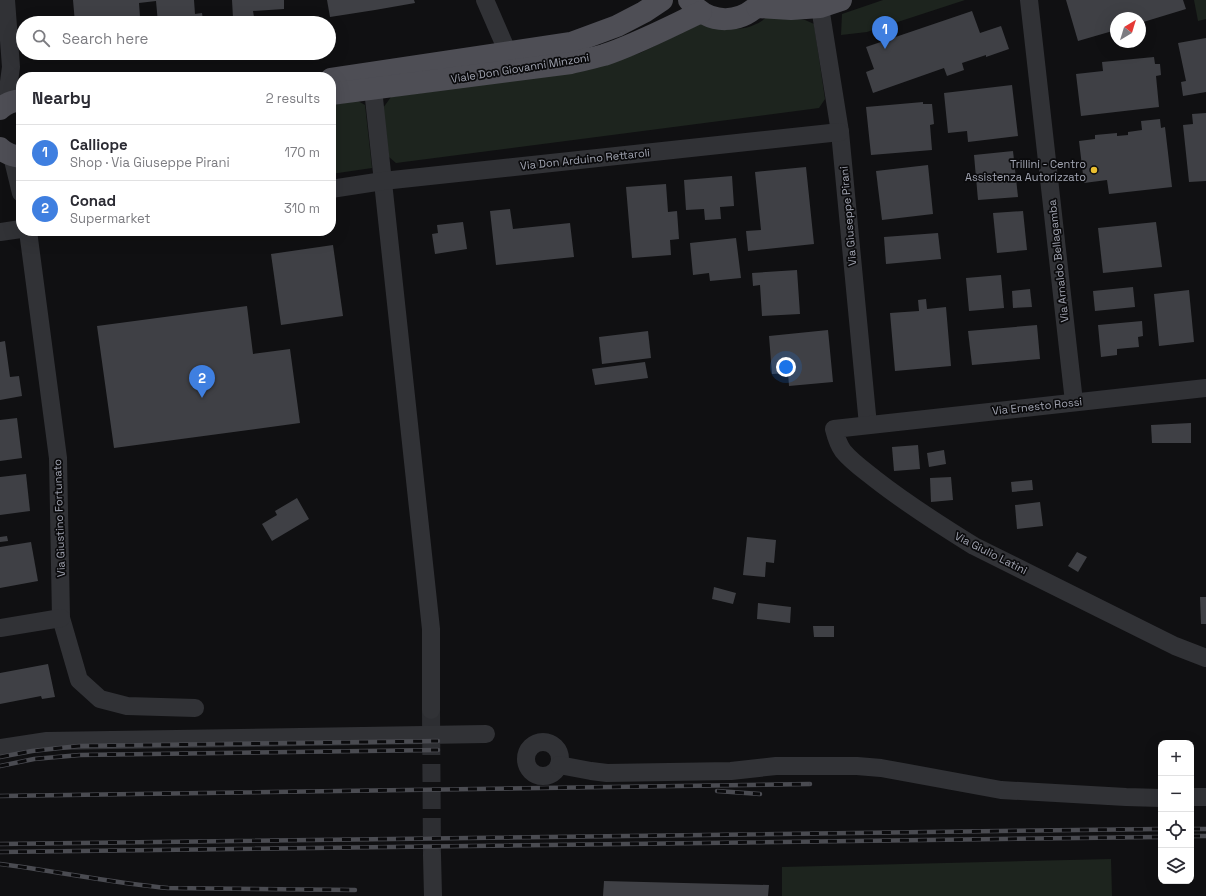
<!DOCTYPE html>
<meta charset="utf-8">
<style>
body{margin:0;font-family:"Space Grotesk",sans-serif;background:#f2f2f3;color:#2b2b33}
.controls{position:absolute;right:12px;bottom:12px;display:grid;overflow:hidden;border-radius:8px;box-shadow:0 4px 16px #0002}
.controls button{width:36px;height:36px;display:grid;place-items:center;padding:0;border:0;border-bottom:1px solid #e1e1e2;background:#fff;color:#2b2b33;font:20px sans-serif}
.compass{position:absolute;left:1110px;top:12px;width:36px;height:36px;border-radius:50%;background:#fff;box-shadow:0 4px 16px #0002;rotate:38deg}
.you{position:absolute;left:786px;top:367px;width:14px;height:14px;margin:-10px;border:3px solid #fff;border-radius:50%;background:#1a73e8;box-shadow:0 0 0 6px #1a73e833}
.badge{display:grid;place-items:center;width:26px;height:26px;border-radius:50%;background:#816e32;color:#fff;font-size:13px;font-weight:700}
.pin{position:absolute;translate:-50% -33px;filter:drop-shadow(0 1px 2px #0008)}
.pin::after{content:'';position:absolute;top:21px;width:14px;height:12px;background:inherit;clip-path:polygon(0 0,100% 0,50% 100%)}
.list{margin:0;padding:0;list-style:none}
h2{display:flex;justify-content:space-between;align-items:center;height:52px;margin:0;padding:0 16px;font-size:17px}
h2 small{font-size:13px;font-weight:400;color:#7c7c81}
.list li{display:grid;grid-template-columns:26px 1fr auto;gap:12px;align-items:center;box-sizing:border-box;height:56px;padding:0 16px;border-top:1px solid #e1e1e2}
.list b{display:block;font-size:15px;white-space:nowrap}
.list p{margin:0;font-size:13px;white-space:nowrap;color:#7c7c81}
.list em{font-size:13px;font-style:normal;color:#7c7c81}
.icon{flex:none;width:22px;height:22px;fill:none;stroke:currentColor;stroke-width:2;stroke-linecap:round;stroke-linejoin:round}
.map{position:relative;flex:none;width:1206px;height:896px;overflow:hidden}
.search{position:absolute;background:#fff;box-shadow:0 4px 16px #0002;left:16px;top:16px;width:320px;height:44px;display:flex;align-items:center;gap:10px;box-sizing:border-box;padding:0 14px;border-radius:22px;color:#7c7c81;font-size:15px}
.panel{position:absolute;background:#fff;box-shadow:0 4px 16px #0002;left:16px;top:72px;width:320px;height:164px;border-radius:16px}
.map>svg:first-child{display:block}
.green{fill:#1d241e}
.building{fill:#3f4045}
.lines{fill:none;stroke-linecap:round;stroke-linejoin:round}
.minor-tunnel{stroke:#2d2e32;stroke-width:18;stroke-dasharray:18 9;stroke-linecap:butt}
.minor{stroke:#313236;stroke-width:18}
.major{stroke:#4e4e55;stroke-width:22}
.rail-casing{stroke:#4a4b51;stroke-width:4.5}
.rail{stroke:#0b0b0d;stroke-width:3;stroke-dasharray:9;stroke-linecap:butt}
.poi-dot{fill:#eabf30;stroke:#0b0b0d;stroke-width:1.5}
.labels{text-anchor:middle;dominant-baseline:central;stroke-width:3.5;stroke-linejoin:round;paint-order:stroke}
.street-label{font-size:11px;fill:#a2a5b2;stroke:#0b0b0d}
.poi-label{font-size:11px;fill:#a2a5b2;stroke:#0b0b0d;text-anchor:end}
</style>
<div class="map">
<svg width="1206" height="896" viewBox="0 0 1206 896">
<rect width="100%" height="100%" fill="#101012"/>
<g class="green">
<polygon points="883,0 965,0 867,32 841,35 842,14"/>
<polygon points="1194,0 1206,0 1206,19 1198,21"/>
<path d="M770 15 805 20 814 24 825 99 819 108 396 163 389 157 383 108 391 97 583 71 640 53 702 23C720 27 739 33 756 24 761 22 765 18 770 15Z"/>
<polygon points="358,101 365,105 372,168 331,174 331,105"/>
<polygon points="1111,859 1112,896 782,896 782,867"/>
</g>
<g class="building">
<polygon points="73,0 194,0 195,14 202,13 203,20 194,21 195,23 158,23 156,1 139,3 140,17 75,23"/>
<polygon points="232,0 284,0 284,9 253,11 254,17 233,18"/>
<polygon points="327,0 414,0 415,3 375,10 330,17"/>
<polygon points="1066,0 1183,0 1186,9 1140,23 1140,18 1116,18 1116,30 1078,41"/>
<polygon points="972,11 980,33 1001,26 1009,49 986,57 986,55 962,63 964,70 947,76 944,68 873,93 866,72 874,69 866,47"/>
<polygon points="1206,38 1206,92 1183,96 1181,82 1186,81 1178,43"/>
<polygon points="1154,57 1155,64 1160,64 1161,75 1156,76 1159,107 1081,116 1076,74 1103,71 1102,62"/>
<polygon points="1012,85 1018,136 968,142 967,131 948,133 944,93"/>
<polygon points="923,102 923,104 932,104 934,124 930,125 932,150 871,155 866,107"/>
<polygon points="1206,113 1206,181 1189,182 1183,125 1193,124 1192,114"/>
<polygon points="1160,119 1161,128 1165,127 1172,187 1109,194 1107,180 1084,183 1079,141 1095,139 1095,135 1117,133 1117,136 1128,135 1128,132 1142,130 1141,121"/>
<polygon points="1013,151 1018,197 978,200 974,155"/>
<polygon points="928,165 933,214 882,220 876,171"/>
<polygon points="806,167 814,244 748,251 746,231 761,230 755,172"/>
<polygon points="732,176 734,206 720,207 721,219 705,220 704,209 686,210 684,180"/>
<polygon points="666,184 668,212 677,211 679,239 670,240 671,255 632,258 626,187"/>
<polygon points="510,209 513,229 570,223 574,257 496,265 490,211"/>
<polygon points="1023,211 1027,250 997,253 993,213"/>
<polygon points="463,222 467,249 435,254 432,234 438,233 437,225"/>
<polygon points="1156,222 1162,267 1103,273 1098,228"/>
<polygon points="938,233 941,259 886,264 884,237"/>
<polygon points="736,238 741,278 710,281 709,273 693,275 690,243"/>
<polygon points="333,245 343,316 281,325 271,254"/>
<polygon points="797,270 800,314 762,316 760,285 753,286 752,273"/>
<polygon points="1001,275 1004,308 969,311 966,278"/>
<polygon points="1133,287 1135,307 1095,311 1093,291"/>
<polygon points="1030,289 1032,307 1013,308 1012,291"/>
<polygon points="1189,290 1194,342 1159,346 1154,294"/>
<polygon points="926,299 927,309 946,307 951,366 895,371 890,313 919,311 918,300"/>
<polygon points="247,306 253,354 290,349 300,423 114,448 97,326"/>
<polygon points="1142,321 1143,336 1138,337 1139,347 1117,349 1117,355 1101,357 1098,325"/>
<polygon points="1037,325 1040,359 972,365 968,331"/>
<polygon points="828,330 833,382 789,386 788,373 772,374 769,336"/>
<polygon points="648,331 651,358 602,364 599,337"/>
<polygon points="5,341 10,377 19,376 22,396 0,400 0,342"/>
<polygon points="645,362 648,378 595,385 592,369"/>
<polygon points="17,418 22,458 0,461 0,420"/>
<polygon points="1191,423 1191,443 1152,443 1151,425"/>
<polygon points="918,445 920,469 894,471 892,447"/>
<polygon points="944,450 946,464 929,467 927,453"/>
<polygon points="26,474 30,511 0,515 0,477"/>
<polygon points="951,477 953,500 931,502 930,478"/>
<polygon points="1032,480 1033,490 1012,492 1011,482"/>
<polygon points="297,498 309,519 272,541 262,524 277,515 275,511"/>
<polygon points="1040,502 1043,526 1017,529 1015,505"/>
<polygon points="7,536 8,541 0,542 0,537"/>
<polygon points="747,537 776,540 774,563 766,562 765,577 743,575"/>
<polygon points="31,542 38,581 0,588 0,547"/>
<polygon points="1077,552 1087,557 1078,572 1068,566"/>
<polygon points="714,587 736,593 733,604 712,599"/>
<polygon points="1200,597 1206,597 1206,624 1201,624"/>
<polygon points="758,603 791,607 790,623 757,619"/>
<polygon points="813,626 834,626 834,637 814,637"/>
<polygon points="48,664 55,697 42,699 41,696 0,704 0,673"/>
<polygon points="604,881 769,885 768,896 603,896"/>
</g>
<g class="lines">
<polyline class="minor-tunnel" points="431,710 432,855"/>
<g class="minor">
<polyline points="485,0 508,53"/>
<polyline points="1029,0 1074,402"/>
<polyline points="820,7 840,132 868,425"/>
<polyline points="373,89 431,629 431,710"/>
<polyline points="6,104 11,67 6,0"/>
<polyline points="12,156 21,193"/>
<polyline points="331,189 383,181 840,132"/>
<polyline points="28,231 58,458 61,618 79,680 100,699 127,706 195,708"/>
<polyline points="0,232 21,229"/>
<path d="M1206 388 834 429C836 437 838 444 843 451 852 462 865 471 875 479 907 504 940 525 974 546L1175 646 1206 658"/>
<polyline points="0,628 61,618"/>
<circle cx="543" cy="759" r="17"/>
<polyline points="0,748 47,741 486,734"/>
<polyline points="559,765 591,771 607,773 731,771 776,766 857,766 881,768 1001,790 1126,797 1161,798"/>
<polyline points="1191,797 1206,797"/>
<polyline points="432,855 433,896"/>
</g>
<g class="major">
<path d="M689 0C709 26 742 25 763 0"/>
<polyline points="757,7 791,9 820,7 841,0"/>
<polyline points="331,79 571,43 617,26 644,12 662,0"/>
<path d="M331 94 571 63C582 60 593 58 604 55 637 44 669 27 701 12"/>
<path d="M0 109C6 103 13 101 21 100"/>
<path d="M0 148C6 154 12 156 21 157"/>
</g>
<g class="rail-casing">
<g id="rail">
<polyline points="0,757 32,751 79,746 438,741"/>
<polyline points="0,766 34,759 80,755 438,750"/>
<polyline points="717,791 760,794"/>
<polyline points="0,796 810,784"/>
<polyline points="1191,829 1206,829"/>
<polyline points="1191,836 1206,836"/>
<polyline points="0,844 1161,829"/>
<polyline points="0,852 1161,837"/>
<path d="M0 864C56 871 112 883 168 888L355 890"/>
</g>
</g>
<use href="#rail" class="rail"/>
</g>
<circle class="poi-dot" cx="1094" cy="170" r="4"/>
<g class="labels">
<g class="street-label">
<text transform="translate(520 68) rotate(-9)">Viale Don Giovanni Minzoni</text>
<text transform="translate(585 159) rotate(-6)">Via Don Arduino Rettaroli</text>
<text transform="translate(848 216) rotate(-95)">Via Giuseppe Pirani</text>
<text transform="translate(1058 261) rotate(-96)">Via Arnaldo Bellagamba</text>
<text transform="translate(1037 406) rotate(-6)">Via Ernesto Rossi</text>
<text transform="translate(59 518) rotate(-92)">Via Giustino Fortunato</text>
<text transform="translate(991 553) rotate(27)">Via Giulio Latini</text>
</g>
<g class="poi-label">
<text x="1086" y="164">Trillini - Centro<tspan x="1086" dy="13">Assistenza Autorizzato</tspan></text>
</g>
</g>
</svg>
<div class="controls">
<button>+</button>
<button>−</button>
<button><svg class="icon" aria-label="locate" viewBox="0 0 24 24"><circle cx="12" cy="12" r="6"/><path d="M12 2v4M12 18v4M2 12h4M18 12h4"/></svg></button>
<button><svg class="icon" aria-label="layers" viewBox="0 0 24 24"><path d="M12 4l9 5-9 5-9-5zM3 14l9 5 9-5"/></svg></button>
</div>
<svg class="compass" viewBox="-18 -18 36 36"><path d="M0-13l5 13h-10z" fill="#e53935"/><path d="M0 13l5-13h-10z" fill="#7c7c81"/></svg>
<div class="you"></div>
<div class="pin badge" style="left:885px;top:49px;background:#3f7fe0">1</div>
<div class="pin badge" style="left:202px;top:398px;background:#3f7fe0">2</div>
<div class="search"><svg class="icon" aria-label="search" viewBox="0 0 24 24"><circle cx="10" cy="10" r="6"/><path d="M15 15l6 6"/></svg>Search here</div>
<section class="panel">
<h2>Nearby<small>2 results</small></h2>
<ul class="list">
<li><span class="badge" style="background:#3f7fe0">1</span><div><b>Calliope</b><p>Shop · Via Giuseppe Pirani</p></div><em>170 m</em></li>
<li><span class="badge" style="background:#3f7fe0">2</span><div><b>Conad</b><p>Supermarket</p></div><em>310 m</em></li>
</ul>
</section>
</div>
